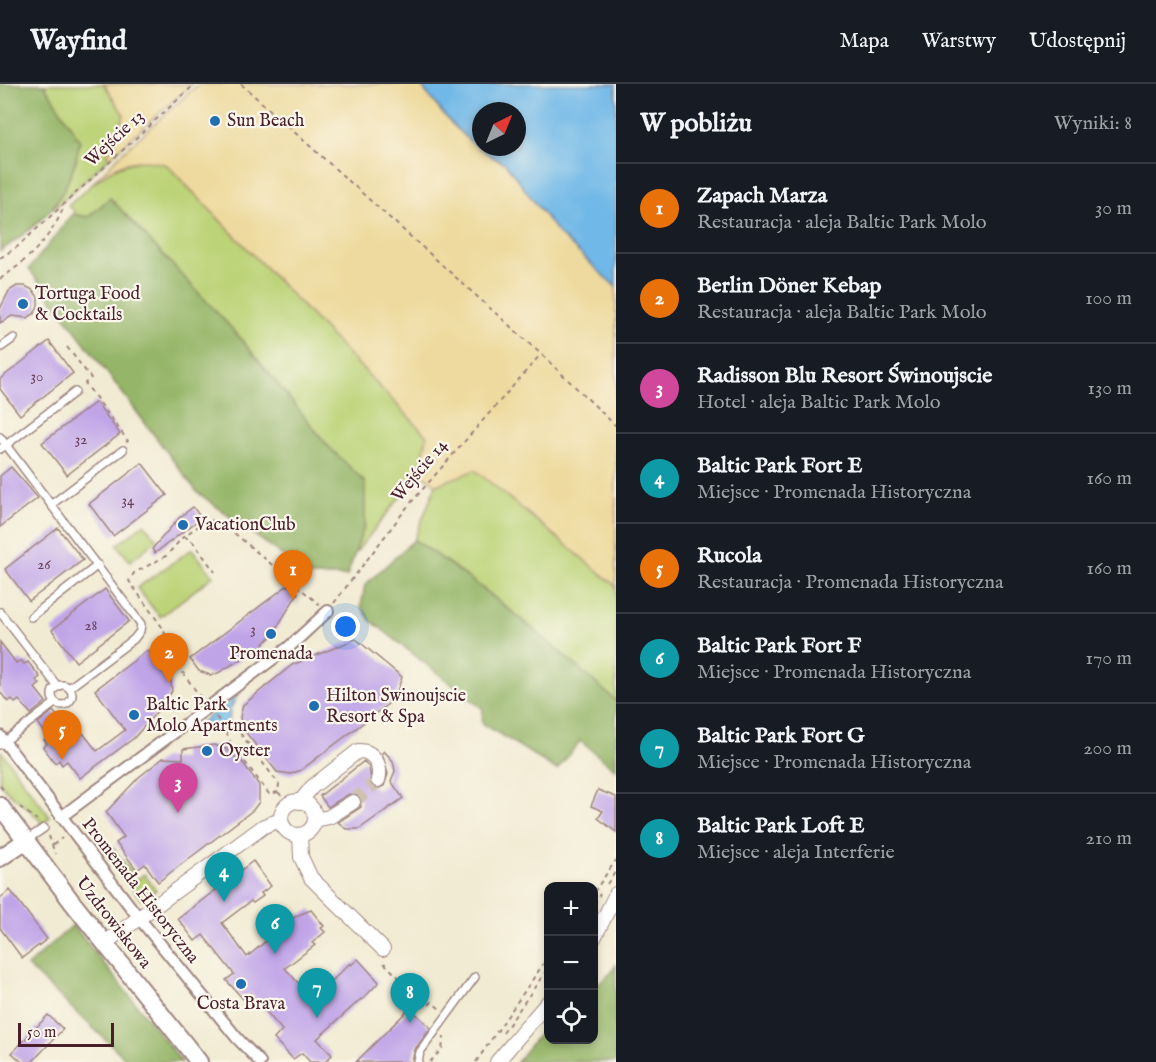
<!DOCTYPE html>
<html lang="pl">
<meta charset="utf-8">
<style>
body{margin:0;font-family:"IM FELL English",serif;background:#20242c;color:#f1f3f6}
.controls{position:absolute;right:18px;bottom:18px;display:grid;overflow:hidden;border-radius:12px;box-shadow:0 3px 9px #0003}
.controls button{width:54px;height:54px;display:grid;place-items:center;padding:0;border:0;border-bottom:2px solid #363941;background:#171b24;color:#f1f3f6;font:30px sans-serif}
.compass{position:absolute;left:472px;top:18px;width:54px;height:54px;border-radius:50%;background:#171b24;box-shadow:0 3px 9px #0003;rotate:43deg}
.scale{position:absolute;left:18px;bottom:15px;width:96px;box-sizing:border-box;padding-left:6px;border:3px solid #4a1f2b;border-top:0;font-size:16px;line-height:21px;white-space:nowrap;color:#4a1f2b;-webkit-text-stroke:4px #fbf7ec;paint-order:stroke}
.you{position:absolute;left:346px;top:543px;width:21px;height:21px;margin:-15px;border:4px solid #fff;border-radius:50%;background:#1a73e8;box-shadow:0 0 0 9px #1a73e833}
.badge{display:grid;place-items:center;width:39px;height:39px;border-radius:50%;background:#1f6fb2;color:#fff;font-size:20px;font-weight:700}
.pin{position:absolute;translate:-50% -50px;filter:drop-shadow(0 2px 3px #0008)}
.pin::after{content:'';position:absolute;top:32px;width:21px;height:18px;background:inherit;clip-path:polygon(0 0,100% 0,50% 100%)}
.list{margin:0;padding:0;list-style:none}
h2{display:flex;justify-content:space-between;align-items:center;height:78px;margin:0;padding:0 24px;font-size:26px}
h2 small{font-size:20px;font-weight:400;color:#9ea1a6}
.list li{display:grid;grid-template-columns:39px 1fr auto;gap:18px;align-items:center;box-sizing:border-box;height:90px;padding:0 24px;border-top:2px solid #363941}
.list b{display:block;font-size:22px;white-space:nowrap}
.list p{margin:0;font-size:20px;white-space:nowrap;color:#9ea1a6}
.list em{font-size:20px;font-style:normal;color:#9ea1a6}
.icon{flex:none;width:33px;height:33px;fill:none;stroke:currentColor;stroke-width:2;stroke-linecap:round;stroke-linejoin:round}
.map{position:relative;flex:none;width:616px;height:978px;overflow:hidden}
header{display:flex;align-items:center;gap:36px;box-sizing:border-box;height:84px;padding:0 30px;background:#171b24;border-bottom:2px solid #363941}
header strong{font-size:28px}
nav{display:flex;gap:33px;margin-inline-start:auto;font-size:21px}
main{display:flex}
aside{flex:1;background:#171b24}
.map>svg:first-child{display:block}
.green{fill:#bcd377;stroke:#837951;stroke-width:1.5}
.forest{fill:#95b568;stroke:#706a4a;stroke-width:1.5}
.sand{fill:#eeda9e;stroke:#9c7c64;stroke-width:1.5}
.water{fill:#6fb8e7;stroke:#5c6c89;stroke-width:1.5;fill-rule:evenodd}
.building{fill:#c0a4e8}
.lines{fill:none;stroke-linecap:round;stroke-linejoin:round}
.minor-tunnel{stroke:#d0c2b1;stroke-width:14;stroke-dasharray:14 7;stroke-linecap:butt}
.service-casing{stroke:#9e857f;stroke-width:10}
.pedestrian-casing{stroke:#9e857f;stroke-width:14}
.minor-casing{stroke:#9e857f;stroke-width:16}
.tertiary-casing{stroke:#9e857f;stroke-width:20}
.path{stroke:#9e857f;stroke-width:2;stroke-dasharray:4.5 4.5;stroke-linecap:butt}
.service{stroke:#fff;stroke-width:7}
.pedestrian{stroke:#fff;stroke-width:10}
.minor{stroke:#fff;stroke-width:14}
.tertiary{stroke:#fff;stroke-width:16}
.poi-dot{fill:#1f6fb2;stroke:#fbf7ec;stroke-width:2}
.labels{text-anchor:middle;dominant-baseline:central;stroke-width:4.5;stroke-linejoin:round;paint-order:stroke}
.number-label{font-size:15px;fill:#68405a}
.poi-label{font-size:18px;fill:#4a1f2b;stroke:#fbf7ec;text-anchor:start}
.street-label{font-size:18px;fill:#4a1f2b;stroke:#fbf7ec}
</style>
<header>
<strong>Wayfind</strong>
<nav><a>Mapa</a><a>Warstwy</a><a>Udostępnij</a></nav>
</header>
<main>
<div class="map">
<svg width="616" height="978" viewBox="0 0 616 978">
<rect width="100%" height="100%" fill="#fbf7ec"/>
<filter id="ink" filterUnits="userSpaceOnUse"><feTurbulence type="fractalNoise" baseFrequency=".0167" numOctaves="2"/><feDisplacementMap in="SourceGraphic" scale="12" xChannelSelector="R" yChannelSelector="G"/><feConvolveMatrix kernelMatrix="1 2 1 2 8 2 1 2 1" color-interpolation-filters="sRGB"/></filter>
<filter id="wash" filterUnits="userSpaceOnUse"><feTurbulence type="fractalNoise" baseFrequency=".008" numOctaves="4" result="noise"/><feDisplacementMap in="SourceGraphic" scale="24" xChannelSelector="R" yChannelSelector="G"/><feGaussianBlur stdDeviation="1.35" result="paint"/><feColorMatrix in="noise" values="0 0 0 0 0 0 0 0 0 0 0 0 0 0 0 0 0 1.4 0 .05"/><feComposite in="paint" operator="in"/></filter>
<g filter="url(#wash)">
<rect width="100%" height="100%" fill="#f2ebd3"/>
<g class="green">
<polygon points="44,0 104,0 124,31 114,61 107,70 109,74 53,126 77,75"/>
<path d="M150 76 167 81 427 352 420 388 354 471 365 440 364 398 329 363 236 249 110 114 88 133 73 130 75 127 68 122C96 97 111 78 150 76Z"/>
<path d="M475 386 616 502V617C551 560 487 503 414 456L436 401Z"/>
<polygon points="144,440 157,456 130,477 117,461"/>
<polygon points="192,465 213,492 160,533 137,504"/>
<path d="M1 667 50 733 43 740C30 723 13 716 0 699Z"/>
<polygon points="112,763 132,789 126,794 106,768"/>
<polygon points="144,790 156,806 142,816 130,801"/>
</g>
<g class="forest">
<path d="M0 0H44L80 57C70 113 46 137 0 167Z"/>
<polygon points="110,114 236,249 329,363 365,398 365,440 347,492 310,492 197,408 29,185 73,130 88,133"/>
<path d="M414 456C487 503 551 560 616 617V686L580 657 557 686 482 639 483 625 370 536 361 522 365 501Z"/>
<polygon points="73,841 182,978 125,978 124,973 27,882"/>
<polygon points="616,880 616,978 517,978 533,957 548,943 548,956 594,956 594,904 612,888"/>
</g>
<g class="sand">
<polygon points="104,0 192,0 109,74 107,70 114,61 124,31"/>
<path d="M199 0H420C441 30 471 64 505 79L558 149 616 203V502L475 386 436 401 420 388 427 352 167 81C131 71 116 80 89 103L122 69Z"/>
</g>
<g class="water">
<path d="M420 0H616V203L558 149 505 79C468 63 444 32 420 0ZM481 27H517V63H481Z"/>
<polygon points="238,610 230,626 229,641 220,648 206,644 186,650"/>
</g>
<g id="blocks">
<g class="building">
<polygon points="17,202 25,202 33,206 38,213 38,222 34,230 27,234 12,232 0,239 0,225 9,207"/>
<polygon points="49,257 73,289 20,331 0,305 0,295"/>
<polygon points="96,318 120,350 67,391 42,359"/>
<polygon points="142,379 167,411 113,452 89,420"/>
<polygon points="11,383 38,414 0,443 0,392"/>
<polygon points="193,423 201,434 155,469 152,465 180,433"/>
<polygon points="58,444 83,476 29,517 5,485"/>
<polygon points="288,501 298,509 273,550 260,564 218,589 210,591 199,587 190,575"/>
<polygon points="105,505 129,537 76,578 52,546"/>
<polygon points="356,555 402,593 395,613 388,620 301,686 291,690 277,688 243,645 240,633 243,621 292,581"/>
<polygon points="0,558 16,579 21,576 24,580 28,578 40,593 36,596 40,600 35,604 46,618 31,630 19,616 15,619 12,615 8,618 0,608"/>
<polygon points="148,566 171,598 172,607 166,617 134,654 80,694 67,677 62,681 59,676 55,679 43,663 47,660 44,656 48,653 38,639 53,627 64,641 68,637 71,641 75,639 97,667 125,646 95,606"/>
<polygon points="214,661 226,665 236,674 238,672 259,701 259,718 253,726 158,798 145,780 137,786 116,759 124,753 106,728 139,693 163,674 183,675 183,665"/>
<polygon points="384,667 393,677 395,687 391,697 403,714 359,745 346,745 338,738 361,723 360,713 349,710 328,723 320,712 364,677 369,683 372,702 377,705 384,702 388,690 382,669"/>
<polygon points="598,706 616,713 616,748 598,734 603,727 591,722"/>
<polygon points="253,777 271,802 261,809 263,812 253,819 251,817 222,839 247,873 296,832 311,826 324,842 321,844 325,848 312,859 315,861 285,884 313,916 350,879 351,881 358,875 379,898 362,916 361,915 317,955 332,971 325,978 310,978 302,969 293,975 274,955 282,946 250,909 243,915 226,896 234,890 203,851 195,857 178,835"/>
<polygon points="10,806 47,855 22,874 0,844 0,814"/>
<polygon points="410,924 431,944 415,965 412,978 356,978"/>
<polygon points="48,931 63,945 32,978 22,978 12,969"/>
</g>
</g>
</g>
<g filter="url(#ink)">
<use href="#blocks" fill-opacity="0" stroke="#9e857f" stroke-width="1.5"/>
<g class="lines">
<polyline class="minor-tunnel" points="353,718 378,696"/>
<g class="service-casing">
<g id="service">
<polyline points="0,264 14,254"/>
<polyline points="0,353 6,361 0,365"/>
<polyline points="52,420 123,366"/>
<polyline points="0,528 58,603"/>
<polyline points="31,533 98,481"/>
<circle cx="62" cy="611" r="10"/>
<polyline points="69,604 134,555 140,547 141,540 6,361 75,308"/>
<polyline points="0,661 55,619"/>
<polyline points="25,757 44,744"/>
<polyline points="418,978 420,968 475,893"/>
</g>
</g>
<g class="pedestrian-casing">
<g id="pedestrian">
<polyline points="0,652 139,834 237,954 260,978"/>
<polyline points="61,733 289,563 328,527"/>
</g>
</g>
<g class="minor-casing">
<g id="minor">
<circle cx="298" cy="734" r="17"/>
<path d="M300 718 312 703 358 667C374 666 382 682 378 696"/>
<polyline points="315,736 329,733 353,718"/>
<polyline points="300,751 301,773 311,794 383,865"/>
<polyline points="594,854 616,810"/>
<polyline points="105,859 264,742 281,736"/>
<polyline points="497,978 548,918"/>
</g>
</g>
<g class="tertiary-casing">
<g id="tertiary">
<polyline points="0,722 72,818 199,978"/>
<polyline points="0,774 25,757"/>
</g>
</g>
<g class="path">
<polyline points="241,0 541,270 616,342"/>
<polyline points="0,174 17,163 195,0"/>
<path d="M0 195C27 177 53 152 64 122"/>
<polyline points="67,263 91,294 85,299 128,357 126,358"/>
<polyline points="184,452 193,458 215,488"/>
<polyline points="334,519 408,422 541,270"/>
<polyline points="201,614 181,586 162,543 129,497 134,489 166,472 184,452 209,435 233,448 320,521"/>
<polyline points="216,633 224,642 230,658 269,710 278,708"/>
<polyline points="224,642 240,649 279,700 278,708 286,717"/>
<polyline points="0,702 6,709"/>
<polyline points="20,723 37,736"/>
<polyline points="49,752 55,770"/>
<polyline points="53,761 62,754"/>
<polyline points="607,800 616,787"/>
<polyline points="594,808 616,776"/>
<polyline points="594,820 600,810"/>
<polyline points="94,821 112,836"/>
<polyline points="384,879 428,922 432,918 440,925"/>
<polyline points="503,949 548,884"/>
<polyline points="430,978 442,965 444,953"/>
<polyline points="476,978 548,873"/>
</g>
<use href="#service" class="service"/>
<use href="#pedestrian" class="pedestrian"/>
<use href="#minor" class="minor"/>
<use href="#tertiary" class="tertiary"/>
</g>
</g>
<g class="poi-dot">
<circle cx="215" cy="37" r="6"/>
<circle cx="23" cy="220" r="6"/>
<circle cx="183" cy="441" r="6"/>
<circle cx="271" cy="550" r="6"/>
<circle cx="314" cy="622" r="6"/>
<circle cx="134" cy="631" r="6"/>
<circle cx="207" cy="667" r="6"/>
<circle cx="241" cy="900" r="6"/>
</g>
<g class="labels">
<g class="number-label">
<text x="37" y="292">30</text>
<text x="81" y="355">32</text>
<text x="128" y="416">34</text>
<text x="44" y="480">26</text>
<text x="91" y="541">28</text>
<text x="253" y="545">3</text>
</g>
<g class="poi-label">
<text x="227" y="37">Sun Beach</text>
<text x="35" y="210">Tortuga Food<tspan x="35" dy="21">&amp; Cocktails</tspan></text>
<text x="195" y="441">VacationClub</text>
<text x="271" y="570" text-anchor="middle">Promenada</text>
<text x="326" y="612">Hilton Swinoujscie<tspan x="326" dy="21">Resort &amp; Spa</tspan></text>
<text x="146" y="621">Baltic Park<tspan x="146" dy="21">Molo Apartments</tspan></text>
<text x="219" y="667">Oyster</text>
<text x="241" y="920" text-anchor="middle">Costa Brava</text>
</g>
<g class="street-label">
<text transform="translate(115 55) rotate(-43)">Wejście 13</text>
<text transform="translate(420 387) rotate(-50)">Wejście 14</text>
<text transform="translate(140 807) rotate(52)">Promenada Historyczna</text>
<text transform="translate(113 839) rotate(52)">Uzdrowiskowa</text>
</g>
</g>
</svg>
<div class="controls">
<button>+</button>
<button>−</button>
<button><svg class="icon" aria-label="locate" viewBox="0 0 24 24"><circle cx="12" cy="12" r="6"/><path d="M12 2v4M12 18v4M2 12h4M18 12h4"/></svg></button>
</div>
<svg class="compass" viewBox="-18 -18 36 36"><path d="M0-13l5 13h-10z" fill="#e53935"/><path d="M0 13l5-13h-10z" fill="#9ea1a6"/></svg>
<div class="scale">50 m</div>
<div class="you"></div>
<div class="pin badge" style="left:293px;top:516px;background:#e8710a">1</div>
<div class="pin badge" style="left:169px;top:599px;background:#e8710a">2</div>
<div class="pin badge" style="left:178px;top:729px;background:#d1479c">3</div>
<div class="pin badge" style="left:224px;top:818px;background:#0f9aa8">4</div>
<div class="pin badge" style="left:62px;top:676px;background:#e8710a">5</div>
<div class="pin badge" style="left:275px;top:870px;background:#0f9aa8">6</div>
<div class="pin badge" style="left:317px;top:934px;background:#0f9aa8">7</div>
<div class="pin badge" style="left:410px;top:939px;background:#0f9aa8">8</div>
</div>
<aside>
<h2>W pobliżu<small>Wyniki: 8</small></h2>
<ul class="list">
<li><span class="badge" style="background:#e8710a">1</span><div><b>Zapach Marza</b><p>Restauracja · aleja Baltic Park Molo</p></div><em>30 m</em></li>
<li><span class="badge" style="background:#e8710a">2</span><div><b>Berlin Döner Kebap</b><p>Restauracja · aleja Baltic Park Molo</p></div><em>100 m</em></li>
<li><span class="badge" style="background:#d1479c">3</span><div><b>Radisson Blu Resort Świnoujscie</b><p>Hotel · aleja Baltic Park Molo</p></div><em>130 m</em></li>
<li><span class="badge" style="background:#0f9aa8">4</span><div><b>Baltic Park Fort E</b><p>Miejsce · Promenada Historyczna</p></div><em>160 m</em></li>
<li><span class="badge" style="background:#e8710a">5</span><div><b>Rucola</b><p>Restauracja · Promenada Historyczna</p></div><em>160 m</em></li>
<li><span class="badge" style="background:#0f9aa8">6</span><div><b>Baltic Park Fort F</b><p>Miejsce · Promenada Historyczna</p></div><em>170 m</em></li>
<li><span class="badge" style="background:#0f9aa8">7</span><div><b>Baltic Park Fort G</b><p>Miejsce · Promenada Historyczna</p></div><em>200 m</em></li>
<li><span class="badge" style="background:#0f9aa8">8</span><div><b>Baltic Park Loft E</b><p>Miejsce · aleja Interferie</p></div><em>210 m</em></li>
</ul>
</aside>
</main>
